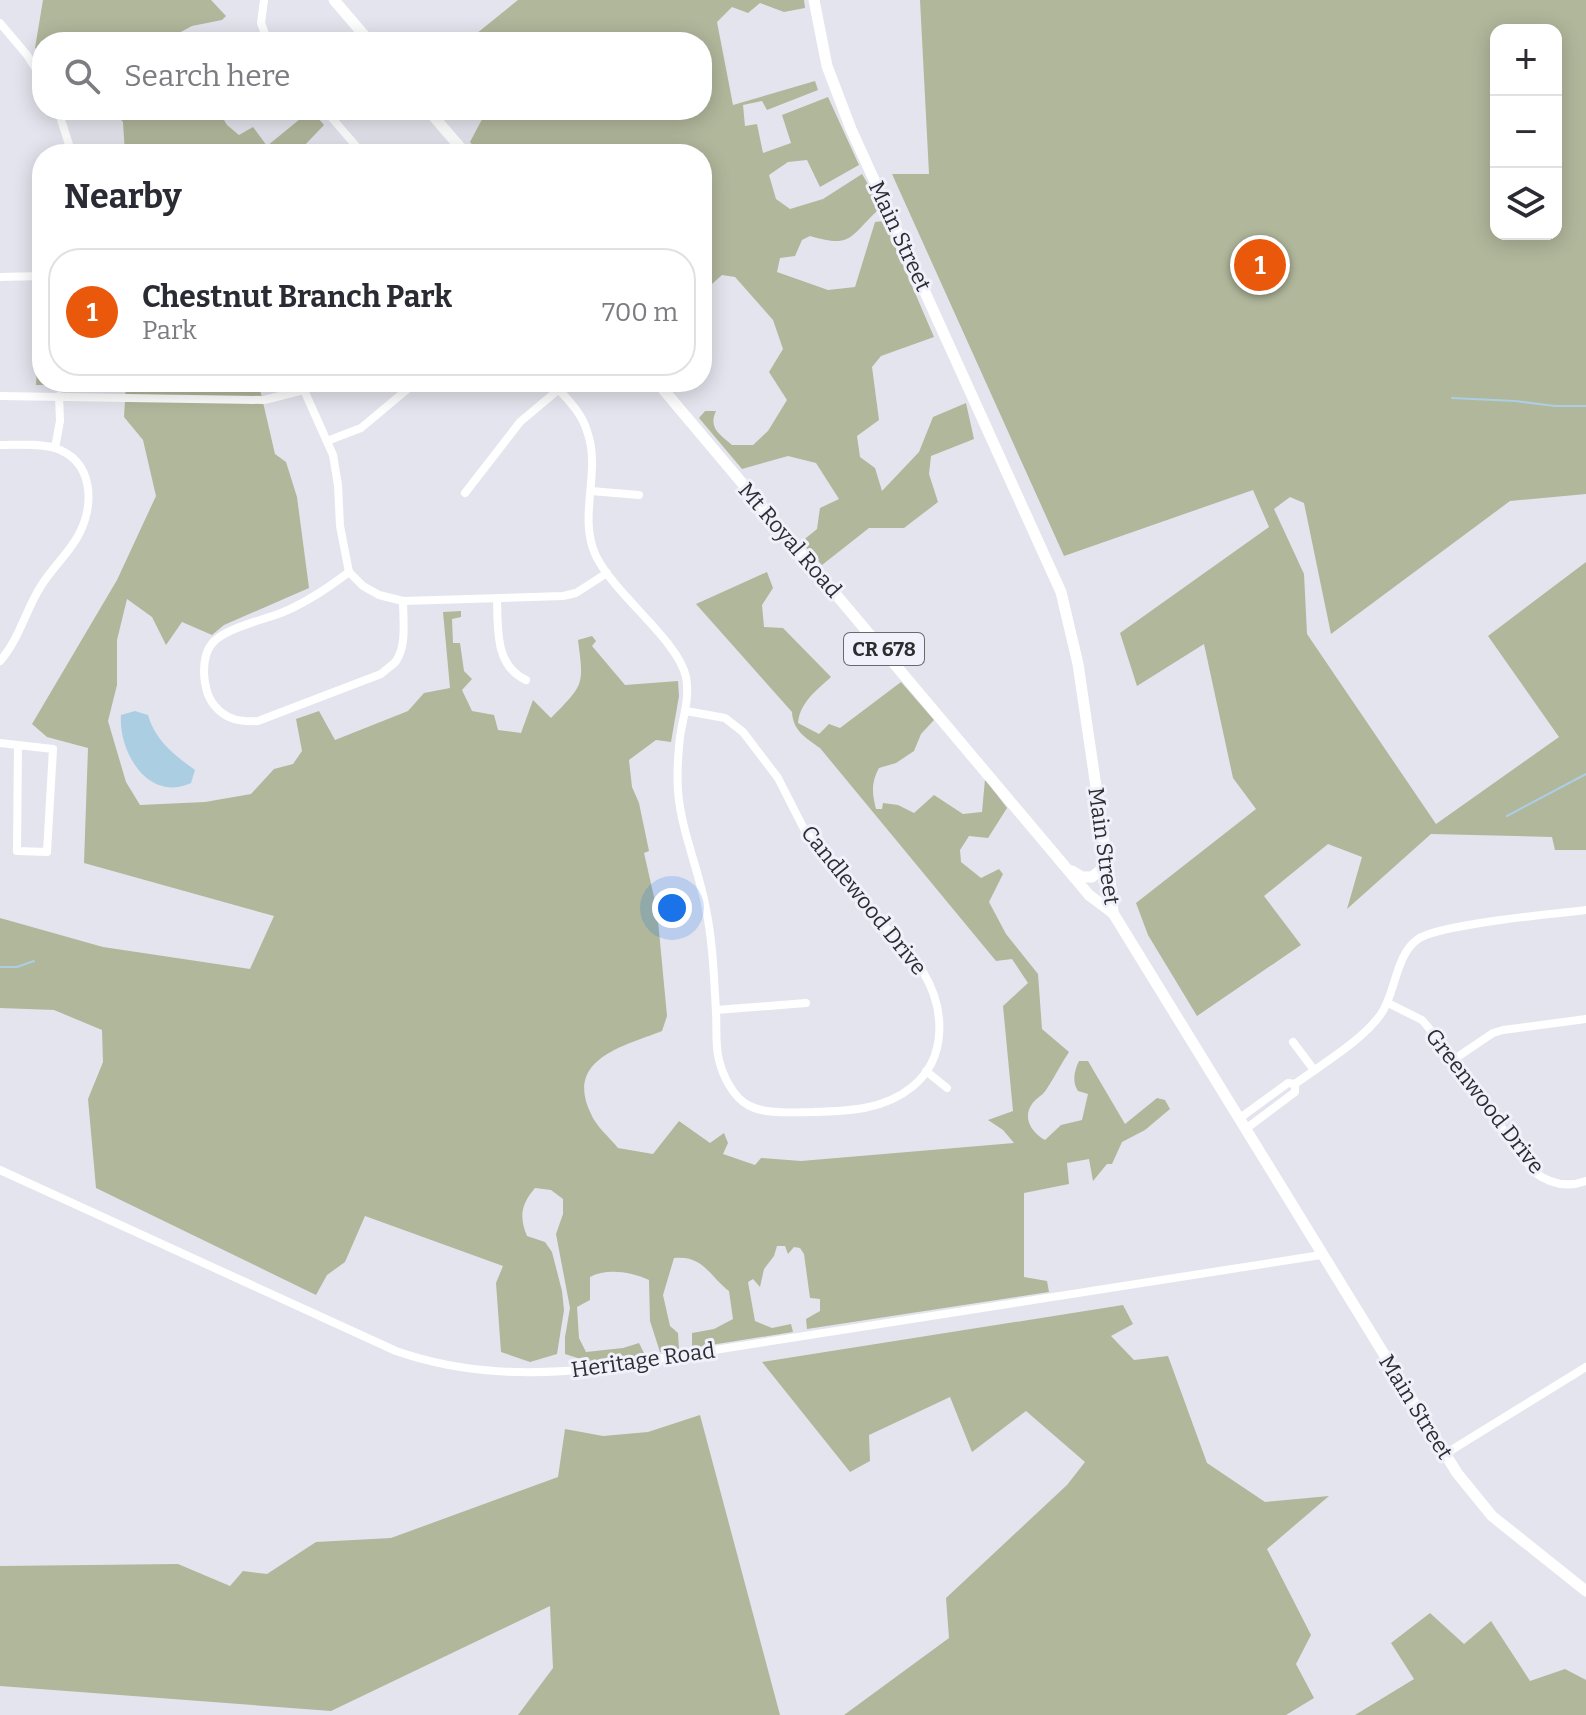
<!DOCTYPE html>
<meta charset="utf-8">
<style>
body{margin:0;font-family:Bitter,serif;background:#f2f2f3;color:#2b2b33}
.controls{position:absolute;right:24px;top:24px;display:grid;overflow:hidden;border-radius:16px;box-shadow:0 4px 20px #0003}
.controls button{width:72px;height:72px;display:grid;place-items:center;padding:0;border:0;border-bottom:2px solid #e1e1e2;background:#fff;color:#2b2b33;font:40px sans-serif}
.you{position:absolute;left:672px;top:908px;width:28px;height:28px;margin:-20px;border:6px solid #fff;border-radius:50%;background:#1a73e8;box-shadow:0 0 0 12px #1a73e833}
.badge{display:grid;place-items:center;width:52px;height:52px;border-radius:50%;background:#ea580c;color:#fff;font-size:26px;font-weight:700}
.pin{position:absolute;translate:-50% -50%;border:4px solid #fff;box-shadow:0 2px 8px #0006}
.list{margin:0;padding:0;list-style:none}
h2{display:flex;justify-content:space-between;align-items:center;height:104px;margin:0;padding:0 32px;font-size:34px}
h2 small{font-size:26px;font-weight:400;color:#7c7c81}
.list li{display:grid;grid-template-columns:52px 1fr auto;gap:24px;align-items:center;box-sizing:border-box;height:128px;margin:0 16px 16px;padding:0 16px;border:2px solid #e1e1e2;border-radius:32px}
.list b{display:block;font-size:30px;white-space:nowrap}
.list p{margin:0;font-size:26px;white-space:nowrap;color:#7c7c81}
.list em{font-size:26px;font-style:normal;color:#7c7c81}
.icon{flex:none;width:44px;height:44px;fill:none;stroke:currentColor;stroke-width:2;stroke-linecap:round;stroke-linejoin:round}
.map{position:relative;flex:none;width:1586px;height:1715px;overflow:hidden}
.search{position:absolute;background:#fff;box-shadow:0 4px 20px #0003;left:32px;top:32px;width:680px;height:88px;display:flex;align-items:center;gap:20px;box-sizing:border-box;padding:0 28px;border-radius:32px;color:#7c7c81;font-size:30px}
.panel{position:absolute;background:#fff;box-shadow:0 4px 20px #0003;left:32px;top:144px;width:680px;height:248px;border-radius:32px}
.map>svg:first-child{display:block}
.green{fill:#b1b79b;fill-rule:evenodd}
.water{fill:#accee3}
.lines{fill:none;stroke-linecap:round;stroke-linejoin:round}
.stream{stroke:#accee3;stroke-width:2}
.minor{stroke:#fff;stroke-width:8}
.major{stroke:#fff;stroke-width:11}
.labels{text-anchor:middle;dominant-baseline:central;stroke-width:6;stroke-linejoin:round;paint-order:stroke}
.shield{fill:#f1f1fc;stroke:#68686e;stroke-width:2}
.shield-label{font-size:20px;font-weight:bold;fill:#2d2d31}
.street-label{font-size:22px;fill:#2d2d31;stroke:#f1f1fc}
</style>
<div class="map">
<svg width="1586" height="1715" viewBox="0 0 1586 1715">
<rect width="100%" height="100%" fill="#e4e4ee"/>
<g class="green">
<polygon points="43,0 211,0 226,16 222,20 192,26 162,42 42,42 42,52 35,48"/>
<path d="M518 0H804L805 8 784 12 760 3 748 13 732 7 717 22 733 105 815 81 818 90 767 110 762 101 743 105 745 126 757 124 763 153 791 143 782 115 828 97 859 165 820 187 807 160 788 162 769 175 776 199 790 209 823 199 862 174 872 191 877 211C849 238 851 248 810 236L802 240 795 256 780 258 777 272 828 290 855 287 875 222 884 221 934 337 881 356 872 367 879 420 857 436 860 457 875 468 882 491 919 452 933 417 966 403 974 439 931 456 929 474 938 502 904 528H869L822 565 801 542 817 529 820 508 839 499 816 463 788 456 742 469 699 418 705 411H716C708 428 720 435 732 445H753L768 431 787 400 769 372 783 349 773 320 735 277 722 275 702 293V154H480L470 142 487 110H702V42H466Z"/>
<path d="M920 0H1586V494L1510 501 1331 634 1304 503 1290 497 1274 509 1304 574 1307 634 1436 824 1559 737 1488 636 1586 562V850H1555L1552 837 1431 834 1347 909 1362 857 1328 844 1264 896 1301 945 1197 1016 1148 935 1136 903 1256 809 1233 778 1204 644 1137 686 1120 633 1269 527 1253 490 1064 556 892 174H929ZM1496 30H1556V234H1496Z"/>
<polygon points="112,110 218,110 227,125 239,135 253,127 267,146 311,110 324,125 303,147 301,154 125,154 123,122"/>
<path d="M42 340V382H267L259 385 275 454 286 462 297 497 309 588 224 625 212 635 182 622 166 645 152 617 127 599 117 640V685L108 721 126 782 140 805 205 802 251 794 274 769 293 764 302 751 296 719 319 711 335 740 408 711 424 693 450 688 443 612 461 611V617L452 619 453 643H460L464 671 472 679 462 690 472 711 494 715 498 730 521 733 533 700 551 718C584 684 584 686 578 640L592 636 596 641 592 646 625 685 678 681 679 696 671 742 656 740 629 760 632 787 639 803 649 851 644 853 657 910 667 1016 662 1031C624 1046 564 1059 591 1114 596 1126 609 1137 618 1148L653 1154 679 1121 710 1143 724 1133 728 1143 723 1154 755 1165 761 1158 801 1161 1014 1143 1003 1130 988 1120 1013 1111 1003 1006 1028 983 1012 959 996 961 820 748C806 738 793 731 792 712L696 604 767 572 773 588 762 605 764 627 783 628 831 677C817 690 800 702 798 723L819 734 829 724 840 728 901 682 934 720 921 734 914 751 896 763 879 768C871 783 872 793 876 809H882L883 803 898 805 914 813 934 795 963 814 982 812 985 779 1007 808 988 838 969 836 960 850 961 862 981 878 999 869 1003 874 989 902 1006 934 1038 974 1042 1029 1069 1052C1061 1064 1054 1078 1046 1090 1042 1096 1036 1098 1032 1104 1022 1118 1032 1133 1045 1140L1061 1125 1082 1120 1088 1094 1078 1091C1072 1082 1074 1071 1079 1061H1088L1125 1124 1157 1098 1165 1100 1170 1109 1145 1130 1122 1142 1112 1164H1107L1093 1181 1089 1159 1067 1163 1069 1184 1024 1193V1277L1047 1281 1049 1292 807 1329 806 1319 820 1311V1299L810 1298 804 1254 800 1248 794 1247 788 1254 785 1246H777L774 1256 764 1269 760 1287 753 1279 748 1282 755 1321 772 1328 791 1324 793 1332 692 1348V1333L714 1329 733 1319 729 1291C709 1276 704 1255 674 1258L663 1295 670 1326 678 1333 679 1349 660 1352 650 1321 649 1280C631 1272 607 1268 590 1277V1300L577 1307 579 1338 586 1352 623 1348 639 1343 645 1355 593 1363 565 1354V1337L570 1308 556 1234 563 1214V1199L551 1190 535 1188C521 1204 519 1217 527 1236L545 1242 552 1252 562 1291 564 1310 557 1354 530 1362 501 1352 496 1283 503 1266 365 1216 345 1262 327 1275 316 1295 96 1188 88 1099 103 1062 102 1030 54 1010 0 1008V918L103 947 250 969 274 916 84 863 88 748 47 737 32 724 117 580 156 496 143 440 124 417 126 384 36 385 38 343Z"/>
<polygon points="1123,1305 1133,1324 1111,1336 1134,1360 1168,1356 1207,1463 1265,1502 1329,1496 1267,1549 1311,1635 1296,1664 1314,1698 1286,1715 844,1715 949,1638 946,1598 1067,1485 1085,1462 1026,1411 972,1452 950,1397 869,1435 870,1461 850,1472 762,1362"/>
<polygon points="700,1415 780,1715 518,1715 553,1668 550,1606 331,1711 0,1686 0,1566 178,1564 230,1586 243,1571 267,1574 316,1542 391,1538 558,1477 565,1429 603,1436 648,1432"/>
<polygon points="1430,1613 1464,1644 1491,1621 1530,1681 1565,1669 1586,1680 1586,1715 1355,1715 1414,1679 1391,1643"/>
</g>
<path class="water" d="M135 711 148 715C155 740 174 755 195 770L191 783C148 803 118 751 121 715Z"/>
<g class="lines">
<g class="stream">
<polyline points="1452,398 1515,401 1555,406 1586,406"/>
<polyline points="1507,816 1586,774"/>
<polyline points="0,967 17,967 34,961"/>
</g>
<g class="minor">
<polyline points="264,0 261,23 268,42"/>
<polyline points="0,23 27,55 42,79"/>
<polyline points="58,110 72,154"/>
<polyline points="325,110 363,154"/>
<polyline points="0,277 42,276"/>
<path d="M552 382C565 397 581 411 587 431 602 472 577 516 596 556 615 595 678 640 686 677 690 698 683 717 680 737 678 754 677 774 678 791 681 831 699 870 706 909 713 943 714 978 716 1012 717 1028 715 1045 719 1060 723 1076 733 1097 748 1105 765 1115 794 1112 814 1112 848 1111 884 1110 912 1087 948 1058 945 1008 923 972L804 829 778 778 743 732 725 718 686 711"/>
<polyline points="304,390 333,455 338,485 340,526 349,572 363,586 379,595 403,601 563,596 576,593 607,573"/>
<polyline points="0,396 264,400 304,390 316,382"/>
<polyline points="327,441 361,428 416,382"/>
<path d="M0 445C18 445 38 443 55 448 94 461 95 505 78 536 68 554 52 568 41 586 26 609 19 640 0 661"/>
<polyline points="55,448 60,421 59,396"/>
<polyline points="591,491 639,495"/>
<polyline points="465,493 520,422 558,390"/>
<path d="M349 572C328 588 306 603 281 613 262 620 235 626 218 638 199 651 201 689 214 705 226 720 240 722 258 721L381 674C385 670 393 665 396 661 407 646 403 618 403 601"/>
<path d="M497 600C498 629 495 666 526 680"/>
<polyline points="0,743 53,749 47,852 17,851 18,745"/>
<path d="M1388 1003 1422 1020 1428 1027 1534 1172C1550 1184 1567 1188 1586 1181"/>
<polyline points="716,1010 806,1003"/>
<polyline points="1293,1042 1314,1070"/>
<polyline points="1453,1060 1493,1033 1503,1030 1586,1019"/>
<polyline points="926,1071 947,1088"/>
<path d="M1240 1118 1288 1083 1295 1084C1322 1064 1362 1041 1381 1014 1396 993 1395 955 1418 939 1439 924 1554 914 1586 910"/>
<polyline points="1247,1128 1295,1092 1295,1084"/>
<path d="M0 1170 396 1351C465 1375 534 1376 606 1367L1321 1255"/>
<polyline points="1445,1454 1586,1367"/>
</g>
<g class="major">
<polyline points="334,0 370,42"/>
<polyline points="814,0 827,66 851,129 1061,592 1078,664 1111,889 1113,913 1457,1473 1492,1516 1586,1591"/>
<polyline points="428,110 466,154"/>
<polyline points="657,382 1089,895 1113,913"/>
<polyline points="1072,871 1082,877 1092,877 1102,869 1104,857"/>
</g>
</g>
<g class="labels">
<rect class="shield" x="844" y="633" width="80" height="32" rx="6"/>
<g class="shield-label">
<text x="884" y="649">CR 678</text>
</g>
<g class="street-label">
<text transform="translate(900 236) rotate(65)">Main Street</text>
<text transform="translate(790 540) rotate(49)">Mt Royal Road</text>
<text transform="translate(1104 846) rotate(82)">Main Street</text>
<text transform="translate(864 900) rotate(51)">Candlewood Drive</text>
<text transform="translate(1485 1101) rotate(52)">Greenwood Drive</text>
<text transform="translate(643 1360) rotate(-8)">Heritage Road</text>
<text transform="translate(1416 1407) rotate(58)">Main Street</text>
</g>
</g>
</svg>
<div class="controls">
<button>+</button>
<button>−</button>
<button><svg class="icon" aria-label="layers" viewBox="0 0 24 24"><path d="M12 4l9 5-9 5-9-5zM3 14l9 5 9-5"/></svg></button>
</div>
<div class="you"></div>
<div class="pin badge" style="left:1260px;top:265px">1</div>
<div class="search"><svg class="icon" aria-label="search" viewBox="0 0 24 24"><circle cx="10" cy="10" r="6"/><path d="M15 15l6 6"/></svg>Search here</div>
<section class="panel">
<h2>Nearby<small></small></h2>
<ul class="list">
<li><span class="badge">1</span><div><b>Chestnut Branch Park</b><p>Park</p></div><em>700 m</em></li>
</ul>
</section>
</div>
